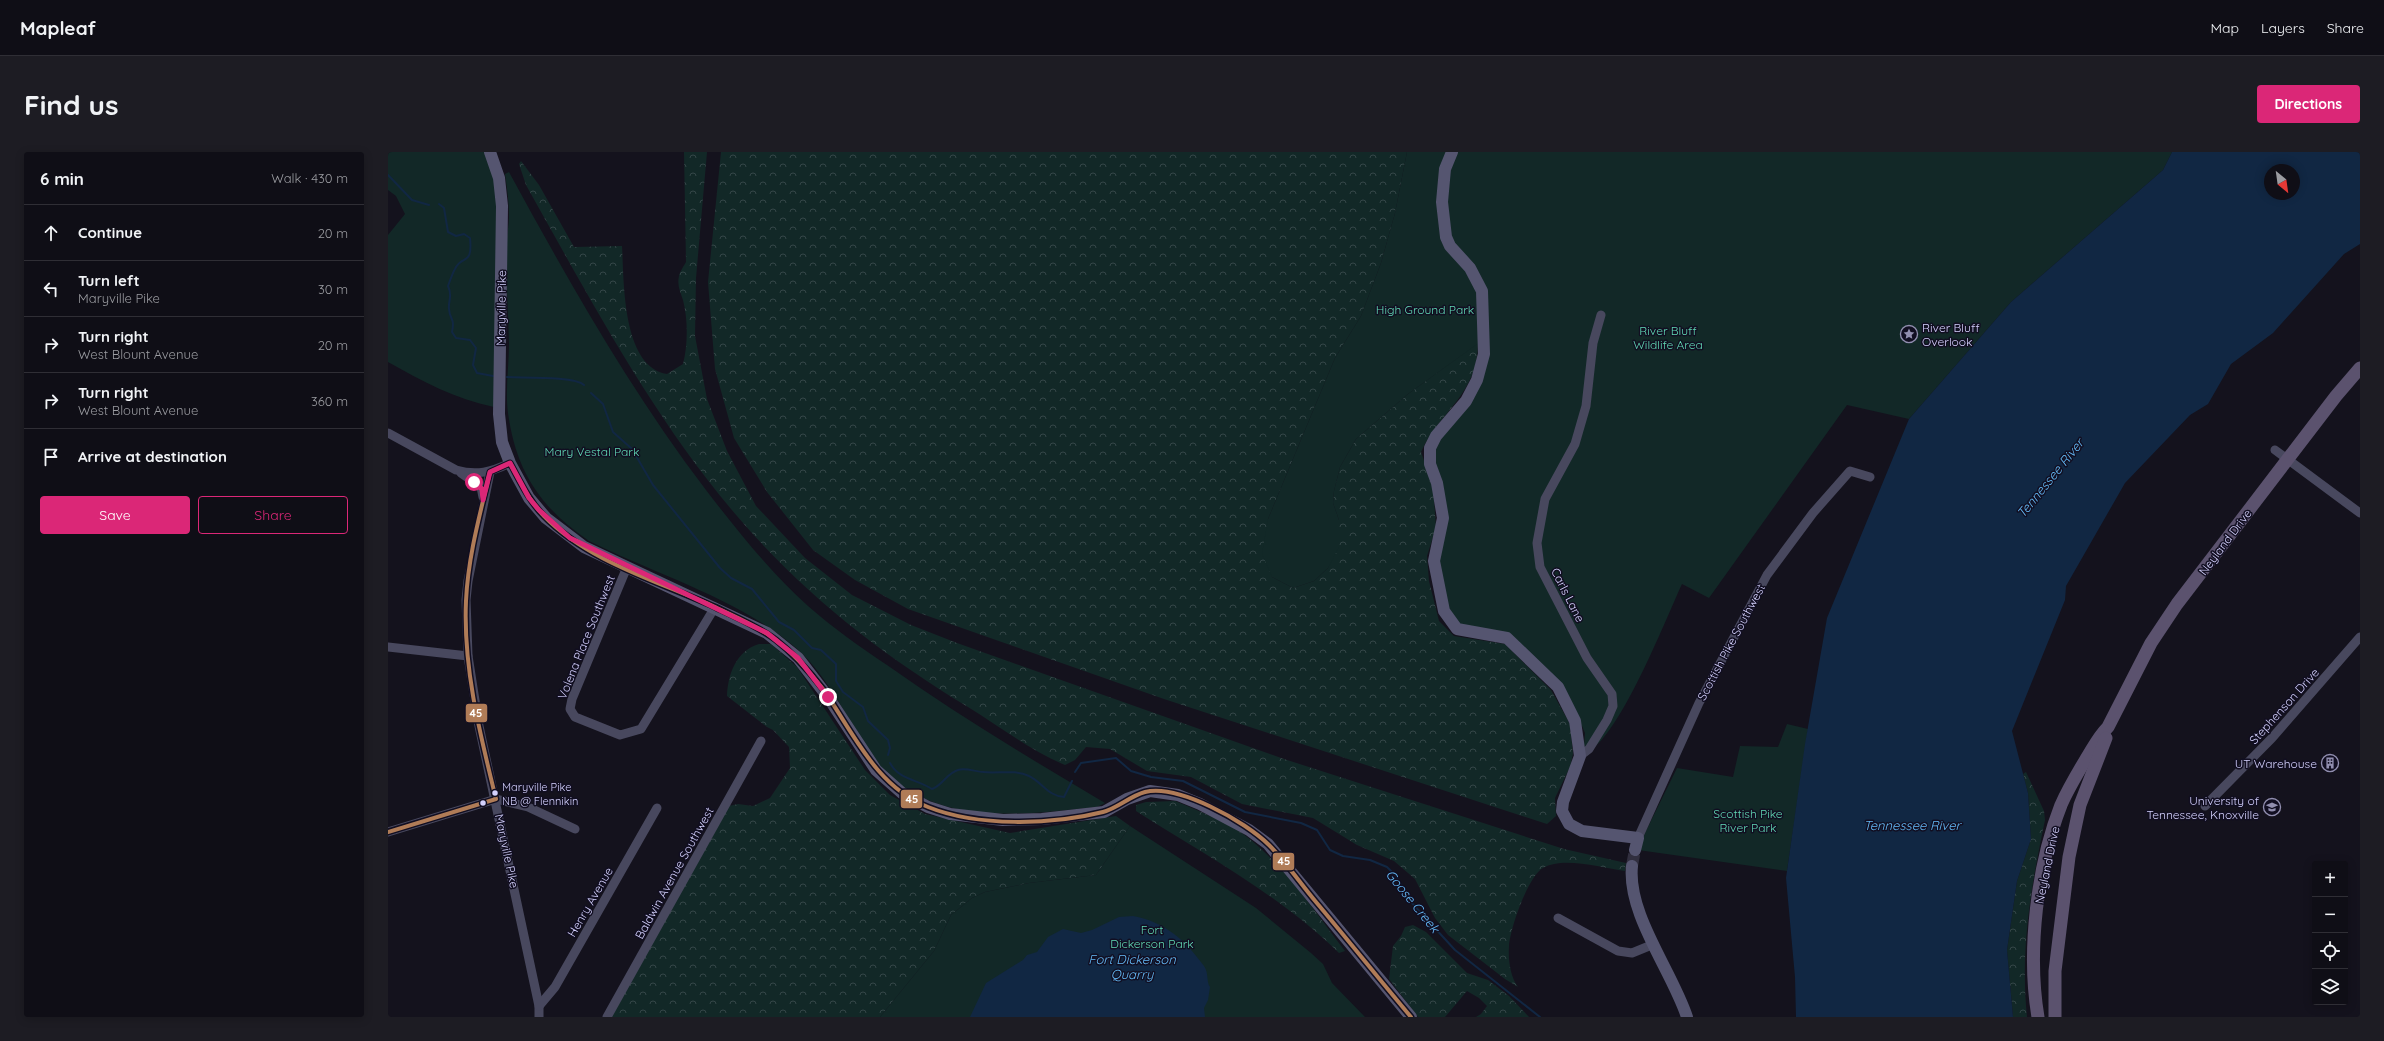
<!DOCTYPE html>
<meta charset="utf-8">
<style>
body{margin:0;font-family:Quicksand,sans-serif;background:#1d1c23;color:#f1f3f6}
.controls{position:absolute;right:12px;bottom:12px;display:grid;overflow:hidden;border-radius:4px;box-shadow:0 2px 10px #0003}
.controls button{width:36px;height:36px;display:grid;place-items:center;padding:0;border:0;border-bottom:1px solid #2f2e35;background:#0f0e16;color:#f1f3f6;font:20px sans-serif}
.compass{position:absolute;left:1876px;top:12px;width:36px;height:36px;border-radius:50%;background:#0f0e16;box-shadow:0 2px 10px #0003;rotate:151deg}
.stop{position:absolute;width:12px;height:12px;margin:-9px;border:3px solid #db2777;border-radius:50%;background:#fff}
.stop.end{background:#db2777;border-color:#fff;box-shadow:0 1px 4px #0008}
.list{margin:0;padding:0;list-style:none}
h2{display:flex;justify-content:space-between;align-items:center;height:52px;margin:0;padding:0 16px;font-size:17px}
h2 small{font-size:13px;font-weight:400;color:#9b9ca1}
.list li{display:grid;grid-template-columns:26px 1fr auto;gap:12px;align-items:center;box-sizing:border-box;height:56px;padding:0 16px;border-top:1px solid #2f2e35}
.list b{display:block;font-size:15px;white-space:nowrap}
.list p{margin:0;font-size:13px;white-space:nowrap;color:#9b9ca1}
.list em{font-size:13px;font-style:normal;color:#9b9ca1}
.actions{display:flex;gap:8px;padding:12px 16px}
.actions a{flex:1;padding:9px 0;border:1px solid #db2777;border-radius:4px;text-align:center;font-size:14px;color:#db2777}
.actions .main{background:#db2777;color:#fff}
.icon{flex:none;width:22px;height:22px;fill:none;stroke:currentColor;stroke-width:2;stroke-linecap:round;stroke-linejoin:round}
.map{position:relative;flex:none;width:1972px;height:865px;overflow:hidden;border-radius:4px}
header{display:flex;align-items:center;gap:24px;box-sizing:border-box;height:56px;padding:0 20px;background:#0f0e16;border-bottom:1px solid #2f2e35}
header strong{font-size:19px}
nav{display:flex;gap:22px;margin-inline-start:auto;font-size:14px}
.intro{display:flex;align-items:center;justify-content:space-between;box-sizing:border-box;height:96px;padding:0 24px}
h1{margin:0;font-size:28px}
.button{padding:10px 18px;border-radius:4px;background:#db2777;color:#fff;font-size:14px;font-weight:700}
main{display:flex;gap:24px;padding:0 24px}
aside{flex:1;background:#0f0e16;border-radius:4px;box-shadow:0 2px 10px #0003}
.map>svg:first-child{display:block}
.forest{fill:url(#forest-crowns)}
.park{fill:#122827}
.water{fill:#112743;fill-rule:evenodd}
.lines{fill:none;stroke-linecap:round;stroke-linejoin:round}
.stream{stroke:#112743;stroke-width:2}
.secondary-tunnel{stroke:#312f3f;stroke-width:12;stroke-dasharray:12 6;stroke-linecap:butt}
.street{stroke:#48485e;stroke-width:9}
.secondary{stroke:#555570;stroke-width:12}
.primary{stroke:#5b526e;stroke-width:13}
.bus-1-casing{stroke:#110e21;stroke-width:7}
.bus-1{stroke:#b07c57;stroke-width:4}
.route{stroke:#db2777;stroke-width:5}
.bus-dot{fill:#d4d1fd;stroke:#110e21;stroke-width:1.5}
.labels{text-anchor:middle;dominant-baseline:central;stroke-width:3;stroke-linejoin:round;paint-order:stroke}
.bus-label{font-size:11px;fill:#d4d1fd;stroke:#110e21;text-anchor:start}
.street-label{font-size:12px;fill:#d4d1fd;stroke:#110e21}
.park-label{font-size:12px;fill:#61d9b5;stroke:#110e21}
.poi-label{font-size:12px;fill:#d4d1fd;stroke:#110e21;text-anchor:end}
.water-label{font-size:13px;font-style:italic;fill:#64baf7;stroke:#110e21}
.line-badge{stroke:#110e21;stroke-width:1.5}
.badge-label{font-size:11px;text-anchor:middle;font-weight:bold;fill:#fff}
</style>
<header>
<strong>Mapleaf</strong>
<nav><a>Map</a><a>Layers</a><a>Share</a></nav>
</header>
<div class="intro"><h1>Find us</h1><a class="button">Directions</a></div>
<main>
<aside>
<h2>6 min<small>Walk · 430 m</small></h2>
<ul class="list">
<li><svg class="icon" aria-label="ahead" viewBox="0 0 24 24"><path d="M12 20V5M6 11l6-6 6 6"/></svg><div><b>Continue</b></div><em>20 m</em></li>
<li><svg class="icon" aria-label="left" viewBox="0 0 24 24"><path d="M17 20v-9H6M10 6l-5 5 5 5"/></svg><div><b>Turn left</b><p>Maryville Pike</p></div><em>30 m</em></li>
<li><svg class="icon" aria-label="right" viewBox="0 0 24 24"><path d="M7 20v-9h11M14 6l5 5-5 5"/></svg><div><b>Turn right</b><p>West Blount Avenue</p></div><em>20 m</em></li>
<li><svg class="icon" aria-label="right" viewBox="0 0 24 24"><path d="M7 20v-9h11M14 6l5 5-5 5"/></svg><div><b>Turn right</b><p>West Blount Avenue</p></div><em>360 m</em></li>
<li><svg class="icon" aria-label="arrive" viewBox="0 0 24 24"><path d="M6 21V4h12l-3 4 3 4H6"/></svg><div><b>Arrive at destination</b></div></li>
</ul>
<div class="actions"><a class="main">Save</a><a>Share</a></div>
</aside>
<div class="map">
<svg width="1972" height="865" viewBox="0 0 1972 865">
<defs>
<pattern id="forest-crowns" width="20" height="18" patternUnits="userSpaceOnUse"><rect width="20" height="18" fill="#122827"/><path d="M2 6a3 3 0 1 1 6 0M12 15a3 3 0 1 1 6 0" fill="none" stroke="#344647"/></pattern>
</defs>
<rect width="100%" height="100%" fill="#14121d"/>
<g class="forest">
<path d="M296 0H319L308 126 307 184 319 247 339 299 368 354 417 406 464 443 523 473 569 491 896 607 1176 697 1238 711 1237 719C1214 716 1175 704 1155 716 1140 724 1122 777 1121 794 1120 806 1122 825 1130 835L1117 827 1060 783 1047 766 1027 727 1006 709 969 693 925 666 854 652 803 625 759 619 722 597 698 595 687 608 677 613C643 599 611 574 580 555 498 505 427 451 363 380 271 278 205 152 138 33L131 12 133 9 151 33 186 95 234 94C236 129 234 215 279 222L295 212C300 193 300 167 295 148 292 139 289 133 291 124 292 119 296 114 298 110Z"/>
<path d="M333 0H1019L1007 61 993 111 973 164 947 206 880 367 884 425 905 436 926 429 940 416 951 368 945 351 946 339 952 315 968 287 1020 242 1090 191C1090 242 1052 259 1033 300L1045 335 1048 375 1039 404 1041 429 1051 469 1066 484 1117 492 1163 538 1182 572 1185 602 1182 615 1167 646 1168 664 1159 672 776 547 520 457 467 428 425 398 379 340 346 286 327 217 320 130Z"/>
<path d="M371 492H383L409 515 477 618 502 643 537 662 622 681 728 664 742 674 708 723 641 731 597 740 584 746 563 763 546 799 492 865H223L341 654 350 652 365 654 382 646 402 616 401 595 385 578 379 575 339 544C340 522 348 499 371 492Z"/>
<path d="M1638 620 1656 659 1657 668C1643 735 1632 796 1639 865H1625L1619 798 1629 729 1643 687 1640 641 1635 622Z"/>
<path d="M787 649C813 660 841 670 863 688 900 719 928 761 957 799L951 801C892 743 817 703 748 659V653L758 650Z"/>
<polygon points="1025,773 1038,780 1079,821 1100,828 1121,844 1141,865 1088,865 1093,862 1099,854 1091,846 1079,839 1057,865 1030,865 1001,827 1005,794 1013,784 1017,775"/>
</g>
<g class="park">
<path d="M0 0H97L108 29 109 46 106 255C67 247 34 229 0 210V83L17 62 8 44 0 38Z"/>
<path d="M1019 0H1784L1775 18 1623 150 1521 267 1459 253 1321 446 1294 432C1276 471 1233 582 1199 601L1196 593 1197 581 1194 574 1187 569 1174 545 1119 486 1089 480 1059 466 1046 409 1052 385 1042 296 1078 249 1095 188 1020 242 968 287 952 315 946 339 945 351 951 368V395L940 416 926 429 905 436 884 425 874 402 880 367 947 206 973 164 993 111 1007 61Z"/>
<path d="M121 20C181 130 242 238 318 338 348 377 383 421 420 454 445 476 472 495 499 513 569 563 643 607 717 651L709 655C632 663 541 676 486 608 479 601 475 591 470 582 452 553 434 518 407 495 351 447 267 422 201 389 153 356 128 320 120 261 117 239 121 214 121 191 120 158 118 125 118 92 119 82 121 73 121 64 121 50 119 36 117 22Z"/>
<polygon points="1399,572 1420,577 1399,719 1250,698 1254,687 1289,616 1345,625 1352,594 1390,595"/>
<polygon points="742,674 868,756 923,801 935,812 944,831 977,865 492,865 546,799 563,763 584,746 597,740 641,731 708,723"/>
</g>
<g class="water">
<path d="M1784 0H1972V92L1956 102 1885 181 1843 212 1820 252 1802 263 1737 331 1678 434 1677 448 1624 579 1640 641 1643 687 1629 729 1619 798 1625 865H1408L1407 825 1398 726 1417 592 1439 466 1521 267 1623 150 1775 18ZM1882 18H1906V42H1882Z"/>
<path d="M745 764C777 770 797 788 816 814 821 821 818 829 822 835L820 848 816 856 817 865H582L598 831 635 808 639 803 649 800 660 785 675 777 693 781 704 778 731 765Z"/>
</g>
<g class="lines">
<g class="stream">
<polyline points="0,23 24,48 41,53"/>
<path d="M51 52 56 56 60 80 68 84 76 82 82 86C85 115 74 102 67 117 64 122 62 129 60 134 65 144 60 148 61 157 62 169 67 165 64 180L68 186 82 188 88 196 85 213 89 221 105 224"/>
<path d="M119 225C134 226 187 224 196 233"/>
<polyline points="203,241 215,252 225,280 244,297 265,333 332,416 343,426 364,437 391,470 406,478 424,496 433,498 448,512 448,529 455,540 475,555 480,569 500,588 502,596 500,603"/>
<path d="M502 611C511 628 529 627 544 637 555 633 559 621 570 618 577 615 588 620 595 620 610 622 626 617 641 624 655 631 660 644 676 645L684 629"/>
<polyline points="687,620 693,611 728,606 743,619 763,625 795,629 857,660 913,671 929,678 942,698 955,704 982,708 999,715 1008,724 1023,750 1067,798 1152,865"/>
</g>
<polyline class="secondary-tunnel" points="1244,714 1247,698"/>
<g class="street">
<path d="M0 281 68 318C89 324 103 320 122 311"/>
<polyline points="1887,298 1972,361"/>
<polyline points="102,320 80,429 78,448 80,504 91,574 151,854 151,865"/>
<polyline points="73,321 93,335 95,345"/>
<polyline points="239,415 184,547 182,557 187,565 232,583 253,577 327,455"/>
<polyline points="0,495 80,504"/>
<polyline points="1192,604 1201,597 1219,568 1225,554 1224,542 1199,506 1152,415 1149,391 1157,347 1187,292 1198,254 1205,191 1213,163"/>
<polyline points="1817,654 1884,586 1972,485"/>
<polyline points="0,680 108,647 140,655 187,677"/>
<polyline points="1250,686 1311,551 1379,423 1425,361 1462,319 1482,325"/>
<polyline points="1170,766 1230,799 1244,801 1266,792"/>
<polyline points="151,854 167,835 269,656"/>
<polyline points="219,865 373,589"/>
</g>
<g class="secondary">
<polyline points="102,0 111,26 114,54 111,262 114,290 122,311 141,346 158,366 196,395 379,481 410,506 440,545 488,618 514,641 540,655 562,662 615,668 654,667 716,660 739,647 762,639 790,643 812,652 861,678 880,692 1023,865"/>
<polyline points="1064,0 1057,17 1054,50 1058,85 1062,94 1082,116 1094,139 1096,202 1089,228 1078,249 1048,284 1042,296 1042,312 1049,331 1055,366 1046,409 1056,459 1069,477 1119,486 1170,535 1187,569 1192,604 1175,650 1174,659 1181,672 1194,679 1250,686 1247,698"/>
<path d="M1244 714C1239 762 1284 819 1299 865"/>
</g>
<g class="primary">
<path d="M1650 865C1639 800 1649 714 1673 653 1680 637 1689 622 1698 607 1705 596 1710 585 1720 575L1763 491 1789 452 1948 244 1972 216"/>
<polyline points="1667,865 1667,819 1681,705 1692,653 1718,586"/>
</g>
<g class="bus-1-casing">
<path id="bus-1" d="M0 680 108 647C92 582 75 516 78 449 80 405 92 362 102 320L122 311C132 329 141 349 156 364 201 410 270 429 327 455 347 465 370 474 388 488 406 502 421 519 435 537 465 580 488 635 540 655 590 675 663 673 715 660 730 656 742 644 757 640 790 632 857 669 881 693 898 710 912 731 928 750 960 788 991 827 1023 865"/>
</g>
<use href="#bus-1" class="bus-1"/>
</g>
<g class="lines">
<polyline class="route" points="86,330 94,337 95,348 102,320 122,311 141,346 151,358 182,386 379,481 410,506 440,545"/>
</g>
<defs>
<g id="sight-ring" transform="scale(0.9)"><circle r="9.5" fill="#110e21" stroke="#918eaf" stroke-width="1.5"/><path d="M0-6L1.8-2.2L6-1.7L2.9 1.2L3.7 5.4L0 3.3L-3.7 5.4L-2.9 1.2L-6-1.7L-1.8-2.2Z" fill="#918eaf"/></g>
<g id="building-ring" transform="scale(0.9)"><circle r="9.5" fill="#110e21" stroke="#918eaf" stroke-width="1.5"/><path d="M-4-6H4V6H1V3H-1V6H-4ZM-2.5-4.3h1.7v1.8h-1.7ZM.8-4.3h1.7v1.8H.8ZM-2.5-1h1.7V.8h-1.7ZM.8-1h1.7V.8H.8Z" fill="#918eaf"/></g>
<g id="university-ring" transform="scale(0.9)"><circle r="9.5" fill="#110e21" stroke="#918eaf" stroke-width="1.5"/><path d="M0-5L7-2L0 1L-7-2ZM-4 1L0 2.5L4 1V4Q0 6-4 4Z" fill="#918eaf"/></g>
</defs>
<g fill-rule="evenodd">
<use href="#sight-ring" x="1521" y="182"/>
<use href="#building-ring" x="1942" y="611"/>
<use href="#university-ring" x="1884" y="655"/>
</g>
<g class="bus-dot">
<circle cx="107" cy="641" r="3.5"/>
<circle cx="95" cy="651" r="3.5"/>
</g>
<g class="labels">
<g class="bus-label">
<text x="114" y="635">Maryville Pike<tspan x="114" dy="14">NB @ Flennikin</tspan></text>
</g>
<g class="street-label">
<text transform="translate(113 156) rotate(-89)">Maryville Pike</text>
<text transform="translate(1837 390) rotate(-53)">Neyland Drive</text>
<text transform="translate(1180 443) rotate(63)">Carls Lane</text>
<text transform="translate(198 485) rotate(-68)">Volena Place Southwest</text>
<text transform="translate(1343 490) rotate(-62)">Scottish Pike Southwest</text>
<text transform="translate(1896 554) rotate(-48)">Stephenson Drive</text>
<text transform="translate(119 699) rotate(78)">Maryville Pike</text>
<text transform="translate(1659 713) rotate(-78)">Neyland Drive</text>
<text transform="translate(286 721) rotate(-61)">Baldwin Avenue Southwest</text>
<text transform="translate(202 750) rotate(-60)">Henry Avenue</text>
</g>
<g class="park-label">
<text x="1037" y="157">High Ground Park</text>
<text x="1280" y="178">River Bluff<tspan x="1280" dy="14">Wildlife Area</tspan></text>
<text x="204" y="299">Mary Vestal Park</text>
<text x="1360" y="661">Scottish Pike<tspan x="1360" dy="14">River Park</tspan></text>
<text x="764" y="777">Fort<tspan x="764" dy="14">Dickerson Park</tspan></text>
</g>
<g class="poi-label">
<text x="1534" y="175" text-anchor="start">River Bluff<tspan x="1534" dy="14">Overlook</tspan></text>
<text x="1929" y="611">UT Warehouse</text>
<text x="1871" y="648">University of<tspan x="1871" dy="14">Tennessee, Knoxville</tspan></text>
</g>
<g class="water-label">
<text transform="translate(1662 326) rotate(-51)">Tennessee River</text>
<text x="1524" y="673">Tennessee River</text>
<text transform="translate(1025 749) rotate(51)">Goose Creek</text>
<text x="744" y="807">Fort Dickerson<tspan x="744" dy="15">Quarry</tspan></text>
</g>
</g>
<g class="line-badge">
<rect x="77" y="551" width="23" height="20" rx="4" fill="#b07c57"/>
<rect x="512" y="637" width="23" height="20" rx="4" fill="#b07c57"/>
<rect x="884" y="700" width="23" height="19" rx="4" fill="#b07c57"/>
</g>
<g class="badge-label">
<text x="88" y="565">45</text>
<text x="524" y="651">45</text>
<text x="896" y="713">45</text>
</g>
</svg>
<div class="controls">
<button>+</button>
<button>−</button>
<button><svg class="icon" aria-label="locate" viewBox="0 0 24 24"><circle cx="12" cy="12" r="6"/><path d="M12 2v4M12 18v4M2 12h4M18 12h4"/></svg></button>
<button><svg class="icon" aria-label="layers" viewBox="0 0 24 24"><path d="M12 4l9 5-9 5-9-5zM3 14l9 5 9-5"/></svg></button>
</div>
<svg class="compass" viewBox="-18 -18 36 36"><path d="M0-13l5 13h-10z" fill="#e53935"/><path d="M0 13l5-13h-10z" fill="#9b9ca1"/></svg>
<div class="stop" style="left:86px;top:330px"></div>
<div class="stop end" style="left:440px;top:545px"></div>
</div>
</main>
